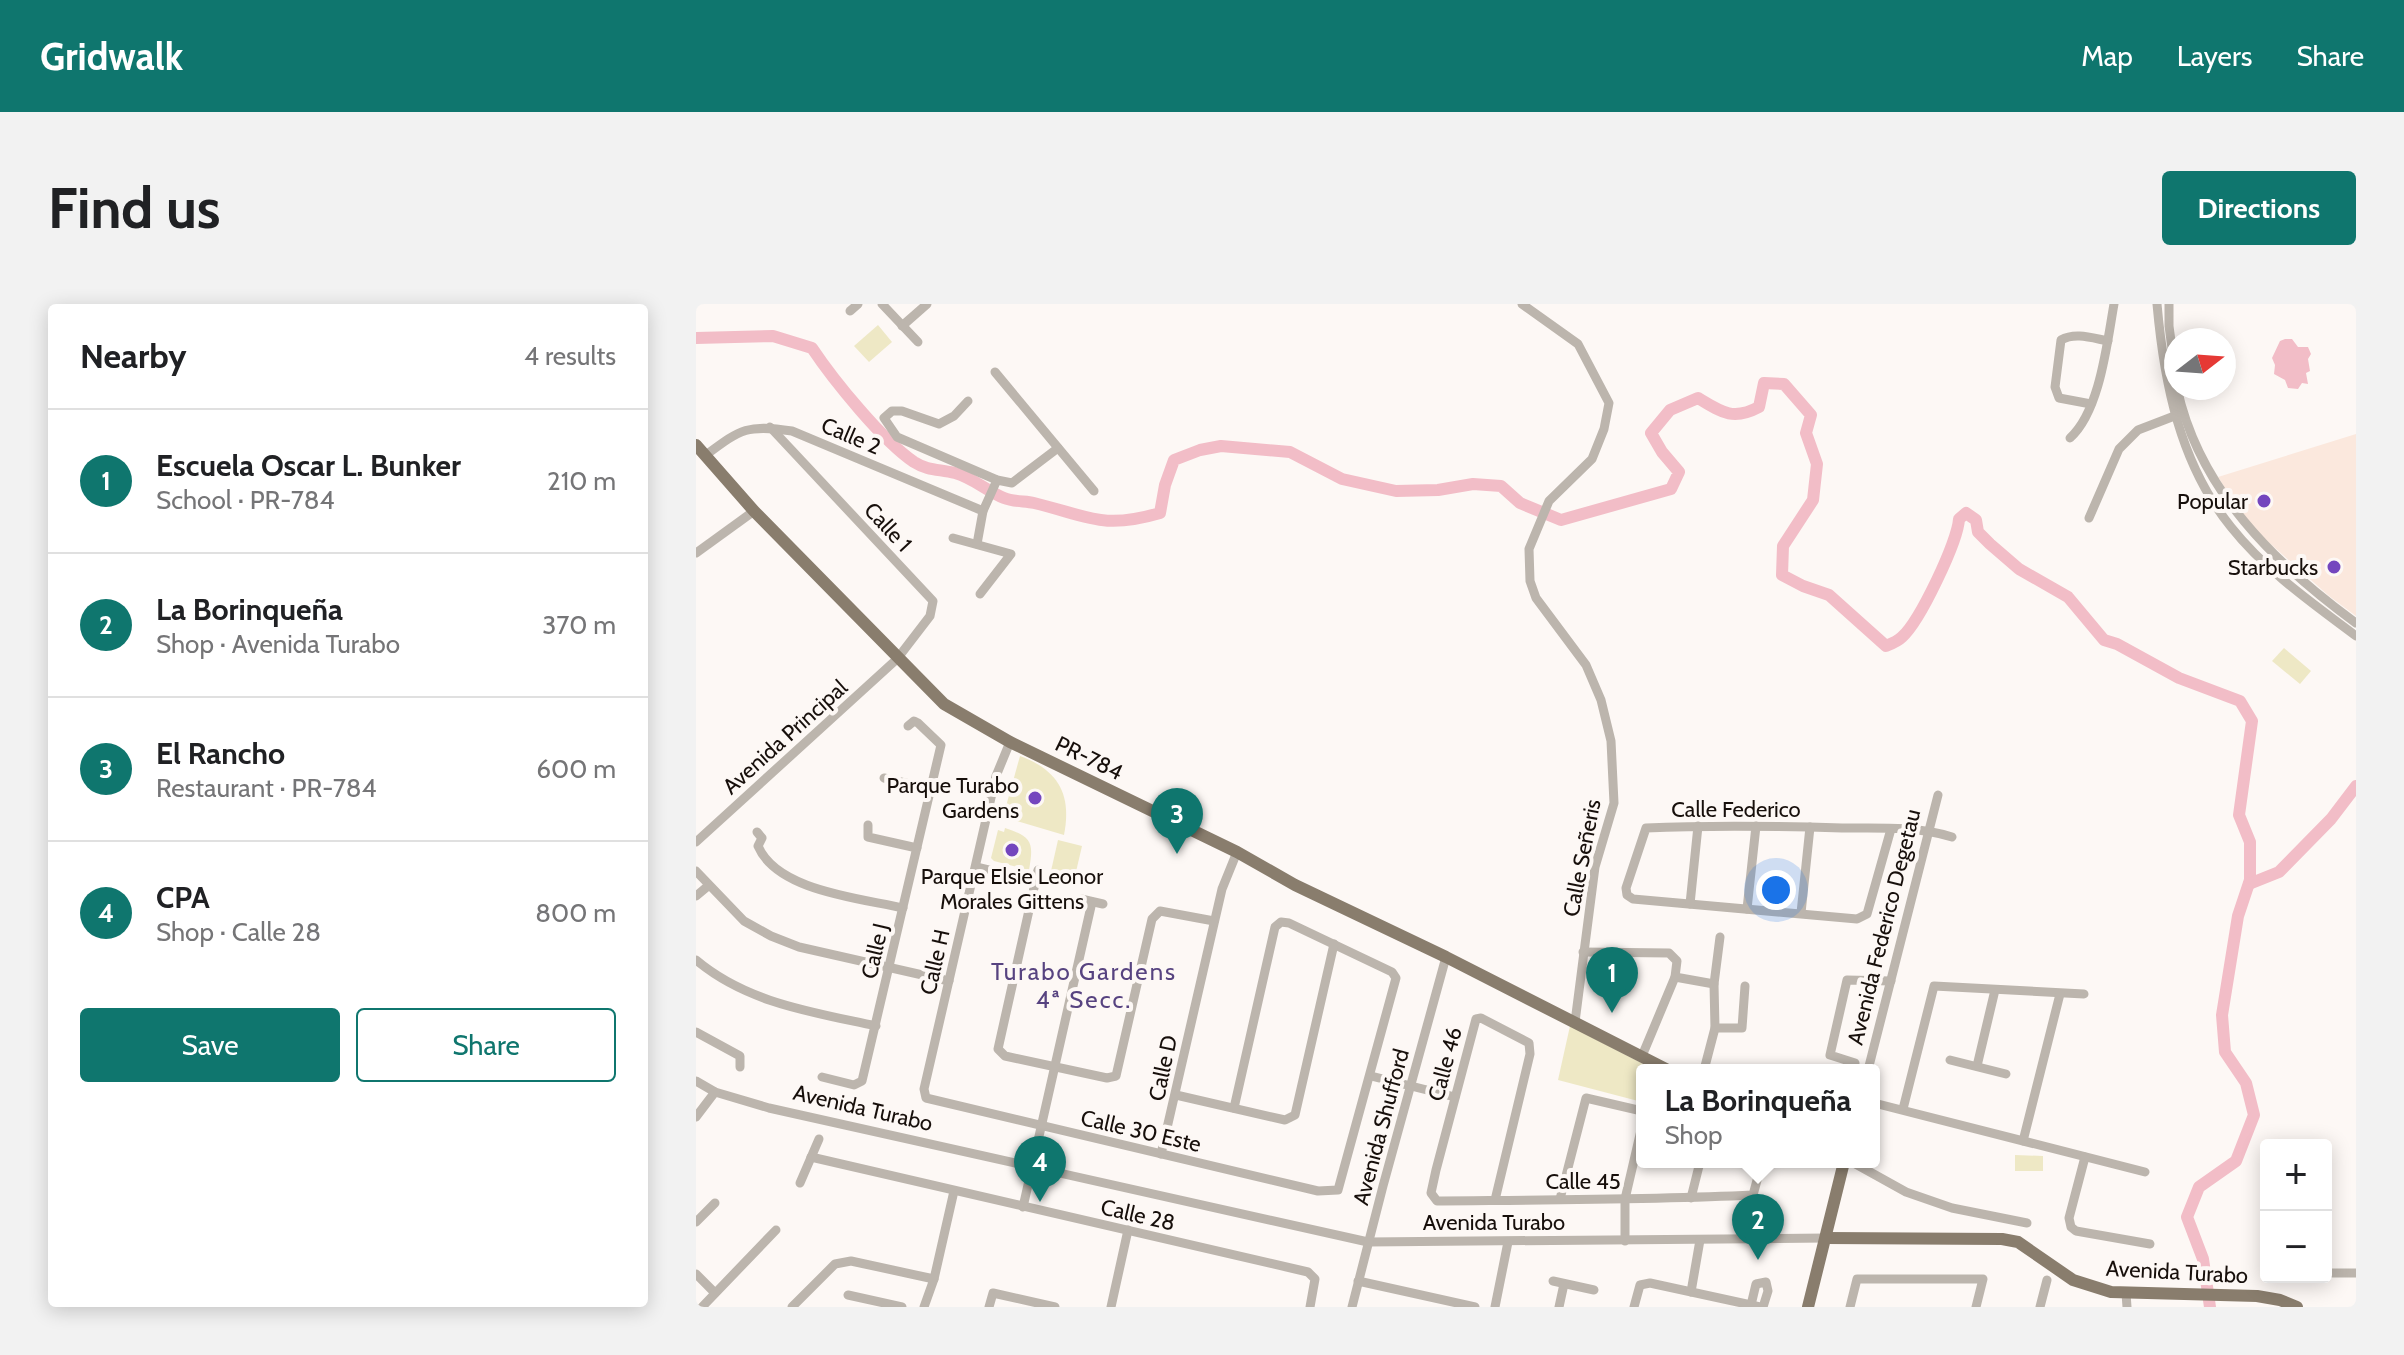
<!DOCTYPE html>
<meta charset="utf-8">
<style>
body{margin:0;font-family:Cabin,sans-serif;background:#f2f2f2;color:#202124}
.controls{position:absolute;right:24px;bottom:24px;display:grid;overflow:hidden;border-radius:8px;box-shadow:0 4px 20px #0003}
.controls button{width:72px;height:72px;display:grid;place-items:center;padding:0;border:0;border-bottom:2px solid #e0e0e0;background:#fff;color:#202124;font:40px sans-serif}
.compass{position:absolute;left:1468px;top:24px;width:72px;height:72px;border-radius:50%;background:#fff;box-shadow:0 4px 20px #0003;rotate:73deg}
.you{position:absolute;left:1080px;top:586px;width:28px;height:28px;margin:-20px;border:6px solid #fff;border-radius:50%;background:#1a73e8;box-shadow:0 0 0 12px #1a73e833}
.badge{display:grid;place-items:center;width:52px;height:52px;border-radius:50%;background:#0f766e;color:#fff;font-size:26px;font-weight:700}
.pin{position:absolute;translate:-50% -66px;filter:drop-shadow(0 2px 4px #0008)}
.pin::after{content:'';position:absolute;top:42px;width:28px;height:24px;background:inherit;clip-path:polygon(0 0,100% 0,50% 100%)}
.popup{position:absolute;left:940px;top:760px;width:244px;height:104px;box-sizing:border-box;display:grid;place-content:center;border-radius:8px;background:#fff;filter:drop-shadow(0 2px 6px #0005);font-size:26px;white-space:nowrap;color:#757577}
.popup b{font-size:30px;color:#202124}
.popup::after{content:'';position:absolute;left:50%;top:100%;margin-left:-16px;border:16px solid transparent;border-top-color:#fff}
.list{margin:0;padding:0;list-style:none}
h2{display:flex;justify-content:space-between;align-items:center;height:104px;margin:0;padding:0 32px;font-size:34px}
h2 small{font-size:26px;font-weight:400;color:#757577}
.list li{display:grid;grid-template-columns:52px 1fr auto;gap:24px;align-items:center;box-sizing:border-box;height:144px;padding:0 32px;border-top:2px solid #e0e0e0}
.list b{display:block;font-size:30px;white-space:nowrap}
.list p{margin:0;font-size:26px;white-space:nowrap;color:#757577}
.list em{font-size:26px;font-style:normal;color:#757577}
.actions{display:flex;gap:16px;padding:24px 32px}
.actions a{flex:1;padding:18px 0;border:2px solid #0f766e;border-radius:8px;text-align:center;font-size:28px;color:#0f766e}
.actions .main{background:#0f766e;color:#fff}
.map{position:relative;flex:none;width:1660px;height:1003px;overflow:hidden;border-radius:8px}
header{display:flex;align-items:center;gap:48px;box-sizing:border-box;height:112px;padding:0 40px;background:#0f766e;color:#fff}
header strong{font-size:38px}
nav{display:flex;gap:44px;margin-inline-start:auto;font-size:28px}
.intro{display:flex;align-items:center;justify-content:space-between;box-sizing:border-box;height:192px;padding:0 48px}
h1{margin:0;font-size:56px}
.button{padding:20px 36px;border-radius:8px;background:#0f766e;color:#fff;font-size:28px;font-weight:700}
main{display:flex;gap:48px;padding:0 48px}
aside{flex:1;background:#fff;border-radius:8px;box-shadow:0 4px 20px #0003}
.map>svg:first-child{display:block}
.built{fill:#fbe8dd}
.green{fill:#eee8c5}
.water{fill:#f2bdc7}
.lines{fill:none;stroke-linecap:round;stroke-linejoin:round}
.river{stroke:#f2bdc7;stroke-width:12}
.minor{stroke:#bcb5ad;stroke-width:9}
.major{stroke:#897d6d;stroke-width:12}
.poi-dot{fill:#7446be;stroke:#fdf8f5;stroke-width:3}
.labels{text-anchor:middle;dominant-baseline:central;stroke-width:8;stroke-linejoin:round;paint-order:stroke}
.street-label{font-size:22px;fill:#170f0b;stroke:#fdf8f5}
.poi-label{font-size:22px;fill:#170f0b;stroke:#fdf8f5;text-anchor:end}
.neighbourhood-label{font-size:24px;letter-spacing:2px;fill:#574380;stroke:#fdf8f5}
</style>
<header>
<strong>Gridwalk</strong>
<nav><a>Map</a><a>Layers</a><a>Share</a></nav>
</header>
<div class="intro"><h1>Find us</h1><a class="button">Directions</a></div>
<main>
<aside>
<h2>Nearby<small>4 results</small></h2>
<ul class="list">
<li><span class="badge">1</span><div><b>Escuela Oscar L. Bunker</b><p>School · PR-784</p></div><em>210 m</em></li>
<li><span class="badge">2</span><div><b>La Borinqueña</b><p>Shop · Avenida Turabo</p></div><em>370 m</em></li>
<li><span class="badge">3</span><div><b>El Rancho</b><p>Restaurant · PR-784</p></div><em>600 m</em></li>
<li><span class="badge">4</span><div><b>CPA</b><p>Shop · Calle 28</p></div><em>800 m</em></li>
</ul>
<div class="actions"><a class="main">Save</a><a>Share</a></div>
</aside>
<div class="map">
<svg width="1660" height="1003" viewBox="0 0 1660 1003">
<rect width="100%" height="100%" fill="#fdf8f5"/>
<polygon class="built" points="1660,130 1660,312 1633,292 1550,218 1522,173"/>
<g class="green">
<polygon points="182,21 196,38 173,58 158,42"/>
<polygon points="1588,344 1615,367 1604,380 1576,357"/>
<path d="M324 452C362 466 376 490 368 531L307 513Z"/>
<path d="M309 524C336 533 338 538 333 566L298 557 295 554 302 526 308 528Z"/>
<polygon points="362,536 386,542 379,572 355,567"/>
<polygon points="874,722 959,766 946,766 946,798 862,776"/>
<polygon points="1319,851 1347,852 1347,867 1319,867"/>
</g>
<polygon class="water" points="1589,35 1596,35 1602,43 1612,43 1615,50 1612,55 1614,67 1610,69 1612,80 1606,79 1602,85 1592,84 1589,76 1578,70 1579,61 1576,54 1584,37"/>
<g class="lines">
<g class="river">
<path d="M0 34 77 32 116 44C138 77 187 137 218 158 232 167 244 165 259 169 277 174 291 187 308 194 318 198 329 197 338 199 392 212 406 226 464 209L469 181 478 156 504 146 525 142 594 148 646 175 700 187 742 186 777 180 805 182 824 199 865 216 975 185 983 168 966 148 955 129 974 106 1002 94C1025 108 1037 117 1063 103L1068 79 1088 80 1115 111 1110 129 1121 160 1117 196 1087 242 1086 271 1107 282 1133 291 1190 342C1195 340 1202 337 1206 333 1224 317 1262 237 1263 215L1270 209 1280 216 1282 228 1294 240 1323 265 1372 293 1408 336 1421 340 1483 374 1544 397 1556 417 1543 511 1554 538V576L1542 612 1526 711 1529 748 1550 779 1558 811 1540 857 1503 883 1491 913 1507 955 1514 1003"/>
<polyline points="1553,580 1583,568 1635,515 1660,482"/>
</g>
<g class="minor">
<polyline points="186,0 222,38"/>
<polyline points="826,0 882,40 913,99 908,125 896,155 853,197 833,245 834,277 840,294 890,361 905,396 915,437 918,499 899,563 879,718"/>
<path d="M1461 0C1468 79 1484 160 1535 223 1570 267 1616 299 1660 332"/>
<polyline points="1473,0 1473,22 1480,74"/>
<polyline points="154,7 162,0"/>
<polyline points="206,22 231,0"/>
<polyline points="299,68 398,187"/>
<path d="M1481 84C1503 186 1579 260 1660 319"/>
<polyline points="272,97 258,112 243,120 206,107 196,107 188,114 201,133 301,176 316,179 362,144"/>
<path d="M1395 100 1363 94 1359 83 1365 36C1379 28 1396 34 1412 37"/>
<path d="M1374 134C1404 107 1411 39 1418 0"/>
<path d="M10 151C45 125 51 120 96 127L287 207"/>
<polyline points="1393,214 1423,145 1442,126 1481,111"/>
<polyline points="257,234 315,250 284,290"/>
<polyline points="281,240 287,207 301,176"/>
<polyline points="0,249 58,207"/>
<polyline points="314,438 300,472 228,785 230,794 622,887 642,886 700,674 696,668 593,619 585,618 579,623 538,804"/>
<polyline points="188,474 234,485"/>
<polyline points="172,521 172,533 221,544"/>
<path d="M1195 525 1171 610 1161 615 937 595 931 591 930 584 950 524C1016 521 1081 522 1146 524 1183 524 1221 522 1256 533"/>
<path d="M61 528 66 534 62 542C81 587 164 594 207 604"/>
<polyline points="0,538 201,355 234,312 237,297 74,123"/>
<polyline points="280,563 339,577"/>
<polyline points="342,566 302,745 309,752 411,774 420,772 456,615 464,607 518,617"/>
<polyline points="0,567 48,617 75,632 103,643 253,677"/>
<polyline points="0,592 12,582"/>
<polyline points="385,595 407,600"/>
<polyline points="994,600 1002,522"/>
<polyline points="1051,605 1060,522"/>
<polyline points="1105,609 1114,523"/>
<polyline points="887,648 973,649 981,657 979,673 946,752"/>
<path d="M0 656C51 699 116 708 180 722"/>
<polyline points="979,673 1018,680"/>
<polyline points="1019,724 1046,724 1049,682"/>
<polyline points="0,728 44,752 44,763"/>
<polyline points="1254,756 1310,770"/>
<polyline points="1159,759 1134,751 1151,676 1195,677"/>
<polyline points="1281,762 1299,686"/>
<polyline points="1008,766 1019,724 1018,680 1024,633"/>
<polyline points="1172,766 1242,491"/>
<polyline points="675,772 759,793"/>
<polyline points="126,773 158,781 166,777 245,441 222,419 218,417 212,422"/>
<polyline points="0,777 19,788 73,804 672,938 1130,934"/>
<polyline points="480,791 589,816 599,811 638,640"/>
<polyline points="1178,799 1449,868"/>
<polyline points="1207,805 1238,682 1388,690"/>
<polyline points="0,813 19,788"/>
<polyline points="1327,837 1364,690"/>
<polyline points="465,850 526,585 541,548"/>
<polyline points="115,853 612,968 619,975 614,1003"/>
<polyline points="1389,853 1373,914 1375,923 1380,927 1454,940"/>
<polyline points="1156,858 1210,888 1256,904 1331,919"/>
<polyline points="104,879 123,835"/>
<polyline points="995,894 1004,858"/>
<polyline points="864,895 890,794 946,807"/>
<path d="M799 896 834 750 833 739 785 714 780 715 740 866 735 889 741 897C847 896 952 896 1057 891L1066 858"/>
<polyline points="327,903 396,598"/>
<polyline points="0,918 19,899"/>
<polyline points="929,937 929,895 946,822"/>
<polyline points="1634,969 1660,969"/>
<polyline points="0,970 19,989"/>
<polyline points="662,977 779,1003"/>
<polyline points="857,977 898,986"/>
<polyline points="995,988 1004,936"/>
<polyline points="1430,989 1431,1003"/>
<polyline points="152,991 206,1003"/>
<polyline points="6,1003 80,926"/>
<polyline points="96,1003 139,960 155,957 238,975"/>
<polyline points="228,1003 238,975 258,887"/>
<polyline points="293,1003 297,989 359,1003"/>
<polyline points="415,1003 432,926"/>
<polyline points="656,1003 687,882 750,653"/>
<polyline points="799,1003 812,938"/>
<polyline points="863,1003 868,980"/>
<polyline points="938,1003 944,981 954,979 1055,1001"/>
<polyline points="1064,1003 1055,1001 1060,980 1070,978 1072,987 1067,1003"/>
<polyline points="1154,1003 1161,975 1287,975 1280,1003"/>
<polyline points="1344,1003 1351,976"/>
</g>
<g class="major">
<polyline points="0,141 58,207 248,400 314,438 541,548 599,581 750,653 972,766"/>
<polyline points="1130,934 1306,935 1322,938 1377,976 1415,988 1561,992 1584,996 1601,1003"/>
<polyline points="1112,1003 1148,858"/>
</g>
</g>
<g class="poi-dot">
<circle cx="1568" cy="197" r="8"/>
<circle cx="1638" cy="263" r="8"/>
<circle cx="339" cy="494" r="8"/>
<circle cx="316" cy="546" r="8"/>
</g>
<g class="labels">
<g class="street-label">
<text transform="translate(155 132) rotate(23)">Calle 2</text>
<text transform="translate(192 223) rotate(47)">Calle 1</text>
<text transform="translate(89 433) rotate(-42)">Avenida Principal</text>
<text transform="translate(393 454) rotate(26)">PR-784</text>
<text x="1040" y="505">Calle Federico</text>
<text transform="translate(886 554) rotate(-79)">Calle Señeris</text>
<text transform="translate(1188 623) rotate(-76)">Avenida Federico Degetau</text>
<text transform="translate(179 647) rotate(-77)">Calle J</text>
<text transform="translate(239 658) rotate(-77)">Calle H</text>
<text transform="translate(749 760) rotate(-75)">Calle 46</text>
<text transform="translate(467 764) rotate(-78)">Calle D</text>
<text transform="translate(167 804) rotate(13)">Avenida Turabo</text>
<text transform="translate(685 823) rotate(-75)">Avenida Shufford</text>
<text transform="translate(445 827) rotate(13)">Calle 30 Este</text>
<text x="887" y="877">Calle 45</text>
<text transform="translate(442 911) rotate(13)">Calle 28</text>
<text x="798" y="918">Avenida Turabo</text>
<text transform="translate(1481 968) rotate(3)">Avenida Turabo</text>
</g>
<g class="poi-label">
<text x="1552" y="197">Popular</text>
<text x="1622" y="263">Starbucks</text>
<text x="323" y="481">Parque Turabo<tspan x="323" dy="25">Gardens</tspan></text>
<text x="316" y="572" text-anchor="middle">Parque Elsie Leonor<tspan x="316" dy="25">Morales Gittens</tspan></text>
</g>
<g class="neighbourhood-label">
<text x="388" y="667">Turabo Gardens<tspan x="388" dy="28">4ª Secc.</tspan></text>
</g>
</g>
</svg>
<div class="controls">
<button>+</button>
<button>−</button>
</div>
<svg class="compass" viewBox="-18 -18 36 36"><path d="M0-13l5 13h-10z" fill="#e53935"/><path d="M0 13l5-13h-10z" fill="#757577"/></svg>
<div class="you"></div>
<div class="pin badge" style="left:916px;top:709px">1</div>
<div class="pin badge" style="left:1062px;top:956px">2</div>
<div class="popup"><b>La Borinqueña</b>Shop</div>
<div class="pin badge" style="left:481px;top:550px">3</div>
<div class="pin badge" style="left:344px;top:898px">4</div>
</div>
</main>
